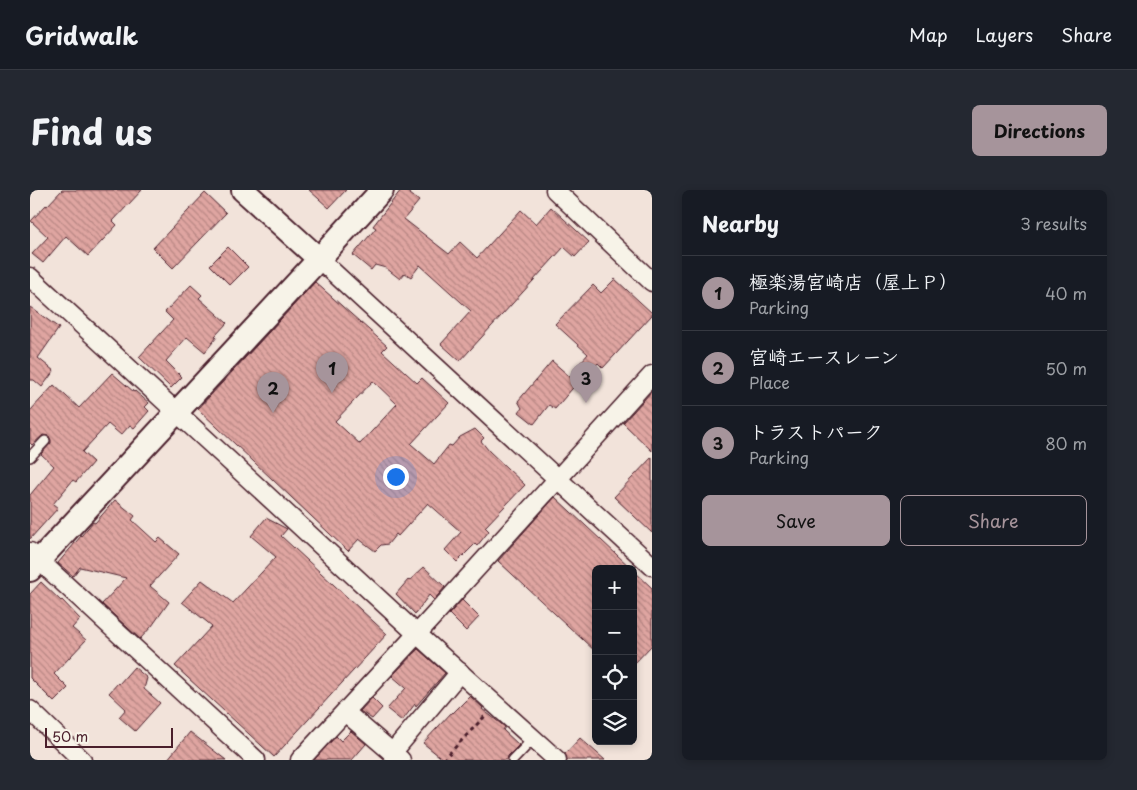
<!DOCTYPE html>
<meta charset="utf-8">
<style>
body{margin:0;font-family:"Playpen Sans","Klee One",sans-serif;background:#242831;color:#f1f3f6}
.controls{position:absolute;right:15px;bottom:15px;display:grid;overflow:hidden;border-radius:8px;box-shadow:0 2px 8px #0003}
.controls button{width:45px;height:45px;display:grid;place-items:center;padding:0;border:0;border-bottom:1px solid #363941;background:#171b24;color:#f1f3f6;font:25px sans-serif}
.scale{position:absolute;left:15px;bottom:12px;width:128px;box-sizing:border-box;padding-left:5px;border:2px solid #4a1f2b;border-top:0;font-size:14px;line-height:18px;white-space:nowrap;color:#4a1f2b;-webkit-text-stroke:4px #f7f3e8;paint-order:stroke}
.you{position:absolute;left:365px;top:286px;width:18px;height:18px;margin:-12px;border:4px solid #fff;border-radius:50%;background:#1a73e8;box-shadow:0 0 0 8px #1a73e833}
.badge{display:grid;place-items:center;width:32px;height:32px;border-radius:50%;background:#a6949b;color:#111;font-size:16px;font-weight:700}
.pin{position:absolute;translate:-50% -41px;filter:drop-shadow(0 1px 2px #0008)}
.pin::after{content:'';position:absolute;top:26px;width:18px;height:15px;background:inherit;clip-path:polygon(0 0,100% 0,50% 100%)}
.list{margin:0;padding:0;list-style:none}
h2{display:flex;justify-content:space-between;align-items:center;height:65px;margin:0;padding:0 20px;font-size:21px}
h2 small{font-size:16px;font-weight:400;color:#9ea1a6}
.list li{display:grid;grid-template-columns:32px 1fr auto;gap:15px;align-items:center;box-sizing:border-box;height:75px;padding:0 20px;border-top:1px solid #363941}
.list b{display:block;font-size:19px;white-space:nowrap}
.list p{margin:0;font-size:16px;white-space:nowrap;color:#9ea1a6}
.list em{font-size:16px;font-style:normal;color:#9ea1a6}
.actions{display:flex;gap:10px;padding:15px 20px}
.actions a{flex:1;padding:11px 0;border:1px solid #a6949b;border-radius:8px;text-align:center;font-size:18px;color:#a6949b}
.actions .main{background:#a6949b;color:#111}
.icon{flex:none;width:28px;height:28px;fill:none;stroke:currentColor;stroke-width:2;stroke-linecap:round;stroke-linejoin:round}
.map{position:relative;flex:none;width:622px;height:570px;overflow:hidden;border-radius:8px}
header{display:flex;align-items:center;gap:30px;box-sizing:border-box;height:70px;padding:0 25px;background:#171b24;border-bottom:1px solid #363941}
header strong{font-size:24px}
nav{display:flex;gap:28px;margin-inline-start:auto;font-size:18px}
.intro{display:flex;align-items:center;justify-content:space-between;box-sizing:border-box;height:120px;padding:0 30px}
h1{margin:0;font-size:35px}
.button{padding:12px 22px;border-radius:8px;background:#a6949b;color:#111;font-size:18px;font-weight:700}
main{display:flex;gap:30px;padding:0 30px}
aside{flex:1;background:#171b24;border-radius:8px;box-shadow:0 2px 8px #0003}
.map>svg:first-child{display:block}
.building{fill:url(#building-back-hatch);stroke:#4a1f2b;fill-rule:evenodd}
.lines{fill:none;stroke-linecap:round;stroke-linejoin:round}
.service-casing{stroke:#4a1f2b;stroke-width:12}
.minor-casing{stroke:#4a1f2b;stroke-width:21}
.tertiary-casing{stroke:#4a1f2b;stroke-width:26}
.path{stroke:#4a1f2b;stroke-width:3;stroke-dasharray:4 4;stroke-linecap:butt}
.service{stroke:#f7f3e8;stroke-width:9}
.minor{stroke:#f7f3e8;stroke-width:18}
.tertiary{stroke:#f7f3e8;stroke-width:22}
</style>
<header>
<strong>Gridwalk</strong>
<nav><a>Map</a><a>Layers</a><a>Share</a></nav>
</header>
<div class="intro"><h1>Find us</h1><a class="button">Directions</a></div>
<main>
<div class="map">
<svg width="622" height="570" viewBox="0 0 622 570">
<defs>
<pattern id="building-back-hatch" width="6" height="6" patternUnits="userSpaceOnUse" patternTransform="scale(1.25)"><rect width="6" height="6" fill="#dfa5a1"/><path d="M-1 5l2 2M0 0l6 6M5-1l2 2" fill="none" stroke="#b78683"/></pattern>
</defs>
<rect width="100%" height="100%" fill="#f2e3da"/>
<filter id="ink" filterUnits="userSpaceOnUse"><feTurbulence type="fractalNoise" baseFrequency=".02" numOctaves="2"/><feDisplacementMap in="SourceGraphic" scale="10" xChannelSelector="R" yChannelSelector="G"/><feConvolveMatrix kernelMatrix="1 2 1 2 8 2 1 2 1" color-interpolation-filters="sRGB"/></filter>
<g filter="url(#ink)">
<g class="building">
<polygon points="32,0 112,0 83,31 87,35 58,66 36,46 13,73 2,64 18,47 1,31 16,15 17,16"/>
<polygon points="279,0 316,0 299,18"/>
<polygon points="371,0 375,0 389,11 374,29 419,64 430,52 447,68 491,20 506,34 521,17 559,52 545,67 534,57 430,171 411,154 441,121 390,75 381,87 375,83 370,89 356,78 345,75 341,80 323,65 346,38 343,36"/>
<polygon points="175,3 196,23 143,78 123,58"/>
<polygon points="198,57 218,77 200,95 180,75"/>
<polygon points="585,89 622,123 622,125 573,178 568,173 553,190 543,181 558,164 525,134 563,95 571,103"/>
<path d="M285 92 357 156 352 161 387 193 392 188 419 213 381 254 404 274 419 255 422 256 430 247 445 239 454 248 451 251 459 261 495 295 455 337 459 341 447 356 445 354 427 372 415 360 431 342 398 313 368 346 366 344 358 354 351 355 345 361 329 349 318 361 168 219ZM343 191 367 214 330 254 305 231Z"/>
<polygon points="161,95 172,105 169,108 197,133 185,146 187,147 175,162 157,147 136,171 152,187 141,198 109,167 143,130 135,122"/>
<polygon points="0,117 29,138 8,168 24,181 12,197 4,190 0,190"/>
<polygon points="522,171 547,193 525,219 519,215 504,234 489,222 492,218 488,211"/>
<polygon points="82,183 104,202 105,201 119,213 115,217 119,221 104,238 100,235 91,245 78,234 52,262 63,272 46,292 43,290 23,314 28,318 0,349 0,305 24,276 11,264 21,253 21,250 19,246 13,245 2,255 0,253 0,221 24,195 49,218"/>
<polygon points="622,201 622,261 593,233"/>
<polygon points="622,267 622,343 584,307"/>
<polygon points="525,307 602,379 566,379 566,462 468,371"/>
<polygon points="85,310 105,326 102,330 126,352 130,348 149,364 120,396 139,412 122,436 110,449 72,414 96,388 50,377 43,386 28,373 63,332 65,333"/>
<polygon points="236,328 257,339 251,346 357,444 244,567 145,476 182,436 152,412 172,390 203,413 246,367 221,346"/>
<polygon points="394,377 415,397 404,410 399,405 385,424 366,404 378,390 379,391"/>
<polygon points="603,380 622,398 622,455 603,475"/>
<polygon points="11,392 31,411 32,410 50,429 42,438 56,450 24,484 38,498 24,512 0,488 0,404"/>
<polygon points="432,410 449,427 436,441 419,424"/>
<polygon points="388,459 415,483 386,516 385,514 372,531 357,519 376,498 362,486"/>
<polygon points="104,477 117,488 114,499 130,513 105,541 89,527 96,519 79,503 88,493 89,494"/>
<polygon points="440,506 453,518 452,519 475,537 473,540 489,555 478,566 477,570 414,570 393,553 422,522 423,523"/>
<polygon points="342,508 352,518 342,529 330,521"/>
<polygon points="321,541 336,554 322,570 284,570 306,546 311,551"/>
<polygon points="160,542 196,570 137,570"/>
<polygon points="550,548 575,570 537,570 535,564"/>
</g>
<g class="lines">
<g class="service-casing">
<g id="service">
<polyline points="0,267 15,251"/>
<polyline points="483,570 503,549"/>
</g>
</g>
<g class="minor-casing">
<g id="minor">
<polyline points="525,0 622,92"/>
<polyline points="289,69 622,376"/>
<polyline points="0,87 387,444 527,570"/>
<polyline points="0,362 226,570"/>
<polyline points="0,520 52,570"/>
<polyline points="315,522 371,570"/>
<polyline points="362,563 430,482"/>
<polyline points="270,570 387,444 622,185"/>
</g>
</g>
<g class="tertiary-casing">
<g id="tertiary">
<polyline points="213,0 289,69"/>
<polyline points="0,380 289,69 352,0"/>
</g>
</g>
<polyline class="path" points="413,570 455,526"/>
<use href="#service" class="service"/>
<use href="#minor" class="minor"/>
<use href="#tertiary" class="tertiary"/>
</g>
</g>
</svg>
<div class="controls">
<button>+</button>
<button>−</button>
<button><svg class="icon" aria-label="locate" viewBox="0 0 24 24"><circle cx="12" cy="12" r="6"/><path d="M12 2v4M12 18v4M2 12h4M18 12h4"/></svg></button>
<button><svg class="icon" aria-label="layers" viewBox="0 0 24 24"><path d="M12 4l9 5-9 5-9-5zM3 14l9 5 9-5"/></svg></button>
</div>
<div class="scale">50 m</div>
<div class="you"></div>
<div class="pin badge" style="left:302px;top:203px">1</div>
<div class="pin badge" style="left:243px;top:223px">2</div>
<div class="pin badge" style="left:556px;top:213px">3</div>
</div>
<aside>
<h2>Nearby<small>3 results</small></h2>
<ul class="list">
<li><span class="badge">1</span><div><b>極楽湯宮崎店（屋上Ｐ）</b><p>Parking</p></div><em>40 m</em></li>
<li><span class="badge">2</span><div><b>宮崎エースレーン</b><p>Place</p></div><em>50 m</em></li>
<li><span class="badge">3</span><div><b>トラストパーク</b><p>Parking</p></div><em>80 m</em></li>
</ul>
<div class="actions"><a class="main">Save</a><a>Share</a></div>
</aside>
</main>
